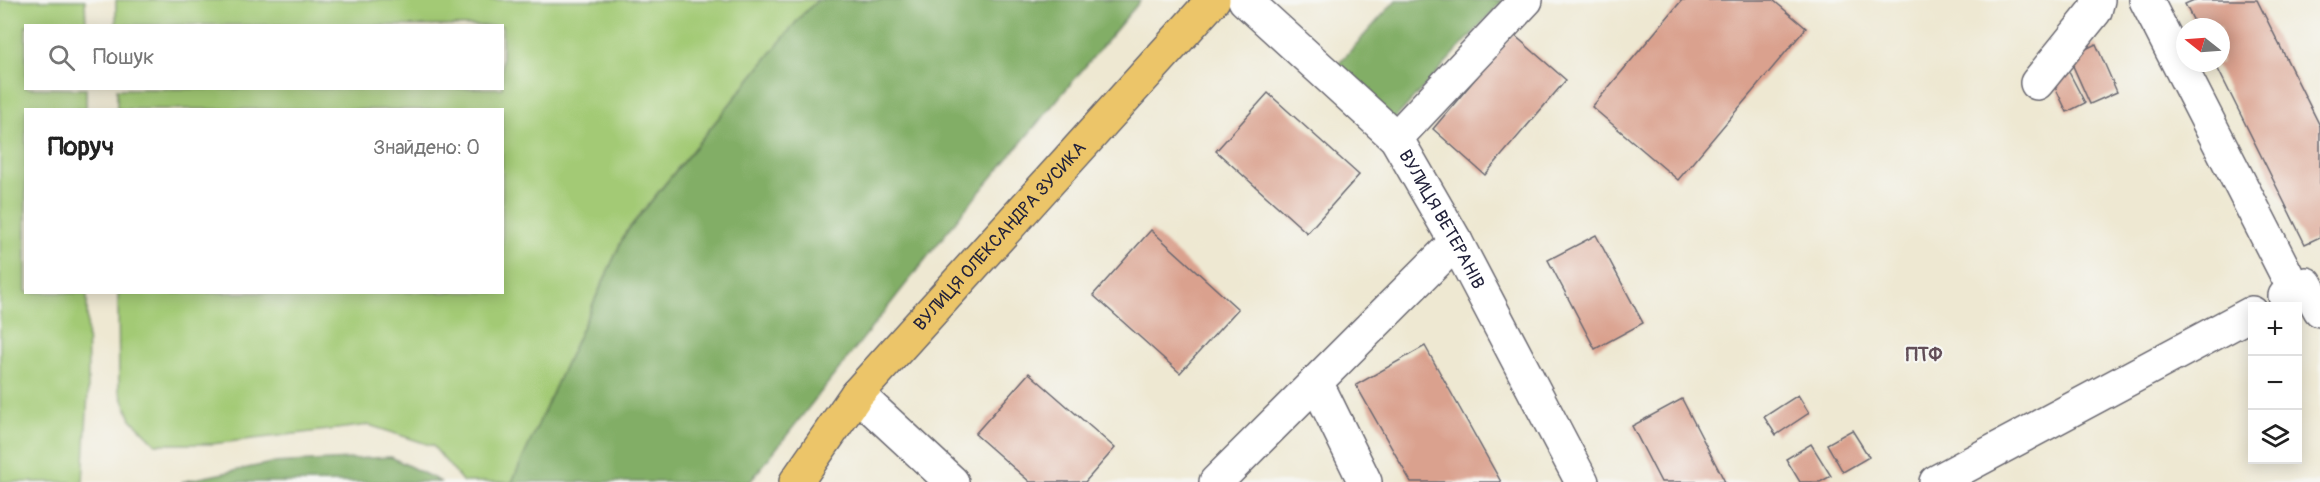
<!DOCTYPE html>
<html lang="uk">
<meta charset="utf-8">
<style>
body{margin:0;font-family:Pangolin,sans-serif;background:#f2f2f2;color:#222}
.controls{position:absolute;right:18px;bottom:18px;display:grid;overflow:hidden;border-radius:0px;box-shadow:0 3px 15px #0003}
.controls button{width:54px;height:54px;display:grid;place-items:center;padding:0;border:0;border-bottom:2px solid #e0e0e0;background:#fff;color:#222;font:30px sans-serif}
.compass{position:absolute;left:2176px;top:18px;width:54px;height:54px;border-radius:50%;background:#fff;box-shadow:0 3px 15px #0003;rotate:287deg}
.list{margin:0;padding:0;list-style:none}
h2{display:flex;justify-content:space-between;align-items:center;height:78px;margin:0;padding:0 24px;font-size:26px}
h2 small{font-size:20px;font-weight:400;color:#767676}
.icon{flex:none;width:33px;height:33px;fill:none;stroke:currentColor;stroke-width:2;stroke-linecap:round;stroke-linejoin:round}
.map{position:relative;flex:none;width:2320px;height:482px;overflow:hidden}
.search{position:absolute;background:#fff;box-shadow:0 3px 15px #0003;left:24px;top:24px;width:480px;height:66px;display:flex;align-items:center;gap:15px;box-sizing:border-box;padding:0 21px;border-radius:0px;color:#767676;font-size:22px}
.panel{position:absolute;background:#fff;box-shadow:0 3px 15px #0003;left:24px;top:108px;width:480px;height:186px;border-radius:0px}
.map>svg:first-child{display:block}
.green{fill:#a3ca75;stroke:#627658;stroke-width:1.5}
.forest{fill:#82ae66;stroke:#526850;stroke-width:1.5}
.building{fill:#daa18e}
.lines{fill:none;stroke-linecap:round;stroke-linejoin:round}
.minor-casing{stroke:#696770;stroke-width:36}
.major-casing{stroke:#696770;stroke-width:36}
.minor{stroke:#fff;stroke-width:33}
.major{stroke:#ecc569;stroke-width:33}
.labels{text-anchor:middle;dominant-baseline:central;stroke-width:4.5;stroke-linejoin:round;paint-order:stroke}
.street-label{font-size:18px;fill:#22223b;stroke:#f6f6f2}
.neighbourhood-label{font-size:20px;font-weight:bold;fill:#624e58;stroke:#f6f6f2}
</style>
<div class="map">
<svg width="2320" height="482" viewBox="0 0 2320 482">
<rect width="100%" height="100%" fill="#f6f6f2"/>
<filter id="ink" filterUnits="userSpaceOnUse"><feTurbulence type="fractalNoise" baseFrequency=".0167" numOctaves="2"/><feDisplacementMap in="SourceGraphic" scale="12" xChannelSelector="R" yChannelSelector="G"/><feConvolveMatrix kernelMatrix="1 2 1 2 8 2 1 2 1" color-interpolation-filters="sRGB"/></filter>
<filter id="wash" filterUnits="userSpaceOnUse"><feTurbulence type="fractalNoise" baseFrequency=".008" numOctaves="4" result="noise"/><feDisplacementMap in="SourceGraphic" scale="24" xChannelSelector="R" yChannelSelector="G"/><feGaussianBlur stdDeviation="1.35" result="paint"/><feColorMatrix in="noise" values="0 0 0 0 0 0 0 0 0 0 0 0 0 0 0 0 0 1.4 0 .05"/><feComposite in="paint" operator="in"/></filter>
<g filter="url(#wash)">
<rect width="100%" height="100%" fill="#eee8d2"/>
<g class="green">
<polygon points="0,0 85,0 86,25 26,26 26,88 86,89 86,109 26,110 26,292 87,293 88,393 83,482 0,482"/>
<polygon points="116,0 818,0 801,16 625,233 512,482 463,482 433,446 369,425 212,444 156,444 131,419 119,390 118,293 502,292 502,110 117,109 117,89 502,88 502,26 116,25"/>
</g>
<g class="forest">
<polygon points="818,0 1141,0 962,213 750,482 512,482 625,234 801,16"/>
<polygon points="1396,0 1503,0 1392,122 1334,69"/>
<polygon points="391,457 441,482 181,482 271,463"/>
</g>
<g id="blocks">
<g class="building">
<polygon points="1682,0 1773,0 1806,28 1678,180 1592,107"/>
<polygon points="2194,0 2257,0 2320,126 2320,237 2305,244 2215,63 2221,63 2221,27 2197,27 2185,4"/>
<polygon points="1513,34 1566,80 1485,175 1433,129"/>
<polygon points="2096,44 2117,92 2090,104 2069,57"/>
<polygon points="2069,72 2085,103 2067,112 2052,81"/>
<polygon points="1268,93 1359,175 1307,233 1216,151"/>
<polygon points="1151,230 1238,309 1180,373 1093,295"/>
<polygon points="1596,235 1643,323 1595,349 1548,260"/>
<polygon points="1425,346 1501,482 1411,482 1356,385"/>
<polygon points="1029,373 1115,448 1085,482 1030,482 975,434"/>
<polygon points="1798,395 1809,413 1776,435 1764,417"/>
<polygon points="1682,399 1725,482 1661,482 1632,426"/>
<polygon points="1852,430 1869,457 1843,472 1827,444"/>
<polygon points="1811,444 1831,476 1820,482 1800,482 1786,459"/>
</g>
</g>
</g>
<g filter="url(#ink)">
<use href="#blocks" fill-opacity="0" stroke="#696770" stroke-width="1.5"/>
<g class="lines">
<g class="minor-casing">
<g id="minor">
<path id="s1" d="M1245 0 1396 138 1456 242 1582 482"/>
<polyline points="2146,0 2295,291"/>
<polyline points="2037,83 2095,11 2098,0"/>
<polyline points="1396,138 1526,0"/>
<polyline points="2285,296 2306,284 2320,310"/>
<polyline points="1316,382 1365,482"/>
<polyline points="857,394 952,482"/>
<polyline points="1216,482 1456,242"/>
<polyline points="1936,482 2252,313"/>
</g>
</g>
<g class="major-casing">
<g id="major">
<path id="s2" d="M796 482 857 394 1213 0"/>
</g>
</g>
<use href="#minor" class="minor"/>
<use href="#major" class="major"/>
</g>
</g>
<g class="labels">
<g class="street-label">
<text stroke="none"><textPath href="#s1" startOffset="298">ВУЛИЦЯ ВЕТЕРАНІВ</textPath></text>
<text stroke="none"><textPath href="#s2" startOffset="320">ВУЛИЦЯ ОЛЕКСАНДРА ЗУСИКА</textPath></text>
</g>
<g class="neighbourhood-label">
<text x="1924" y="354">ПТФ</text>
</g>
</g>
</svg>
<div class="controls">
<button>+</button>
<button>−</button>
<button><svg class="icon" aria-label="layers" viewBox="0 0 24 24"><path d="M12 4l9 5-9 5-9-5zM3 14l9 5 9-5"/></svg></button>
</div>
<svg class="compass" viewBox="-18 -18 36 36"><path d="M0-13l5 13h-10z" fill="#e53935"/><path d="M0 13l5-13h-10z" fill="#767676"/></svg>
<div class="search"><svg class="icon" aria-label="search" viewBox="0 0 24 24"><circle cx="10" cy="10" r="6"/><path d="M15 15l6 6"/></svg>Пошук</div>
<section class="panel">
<h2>Поруч<small>Знайдено: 0</small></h2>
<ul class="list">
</ul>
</section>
</div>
